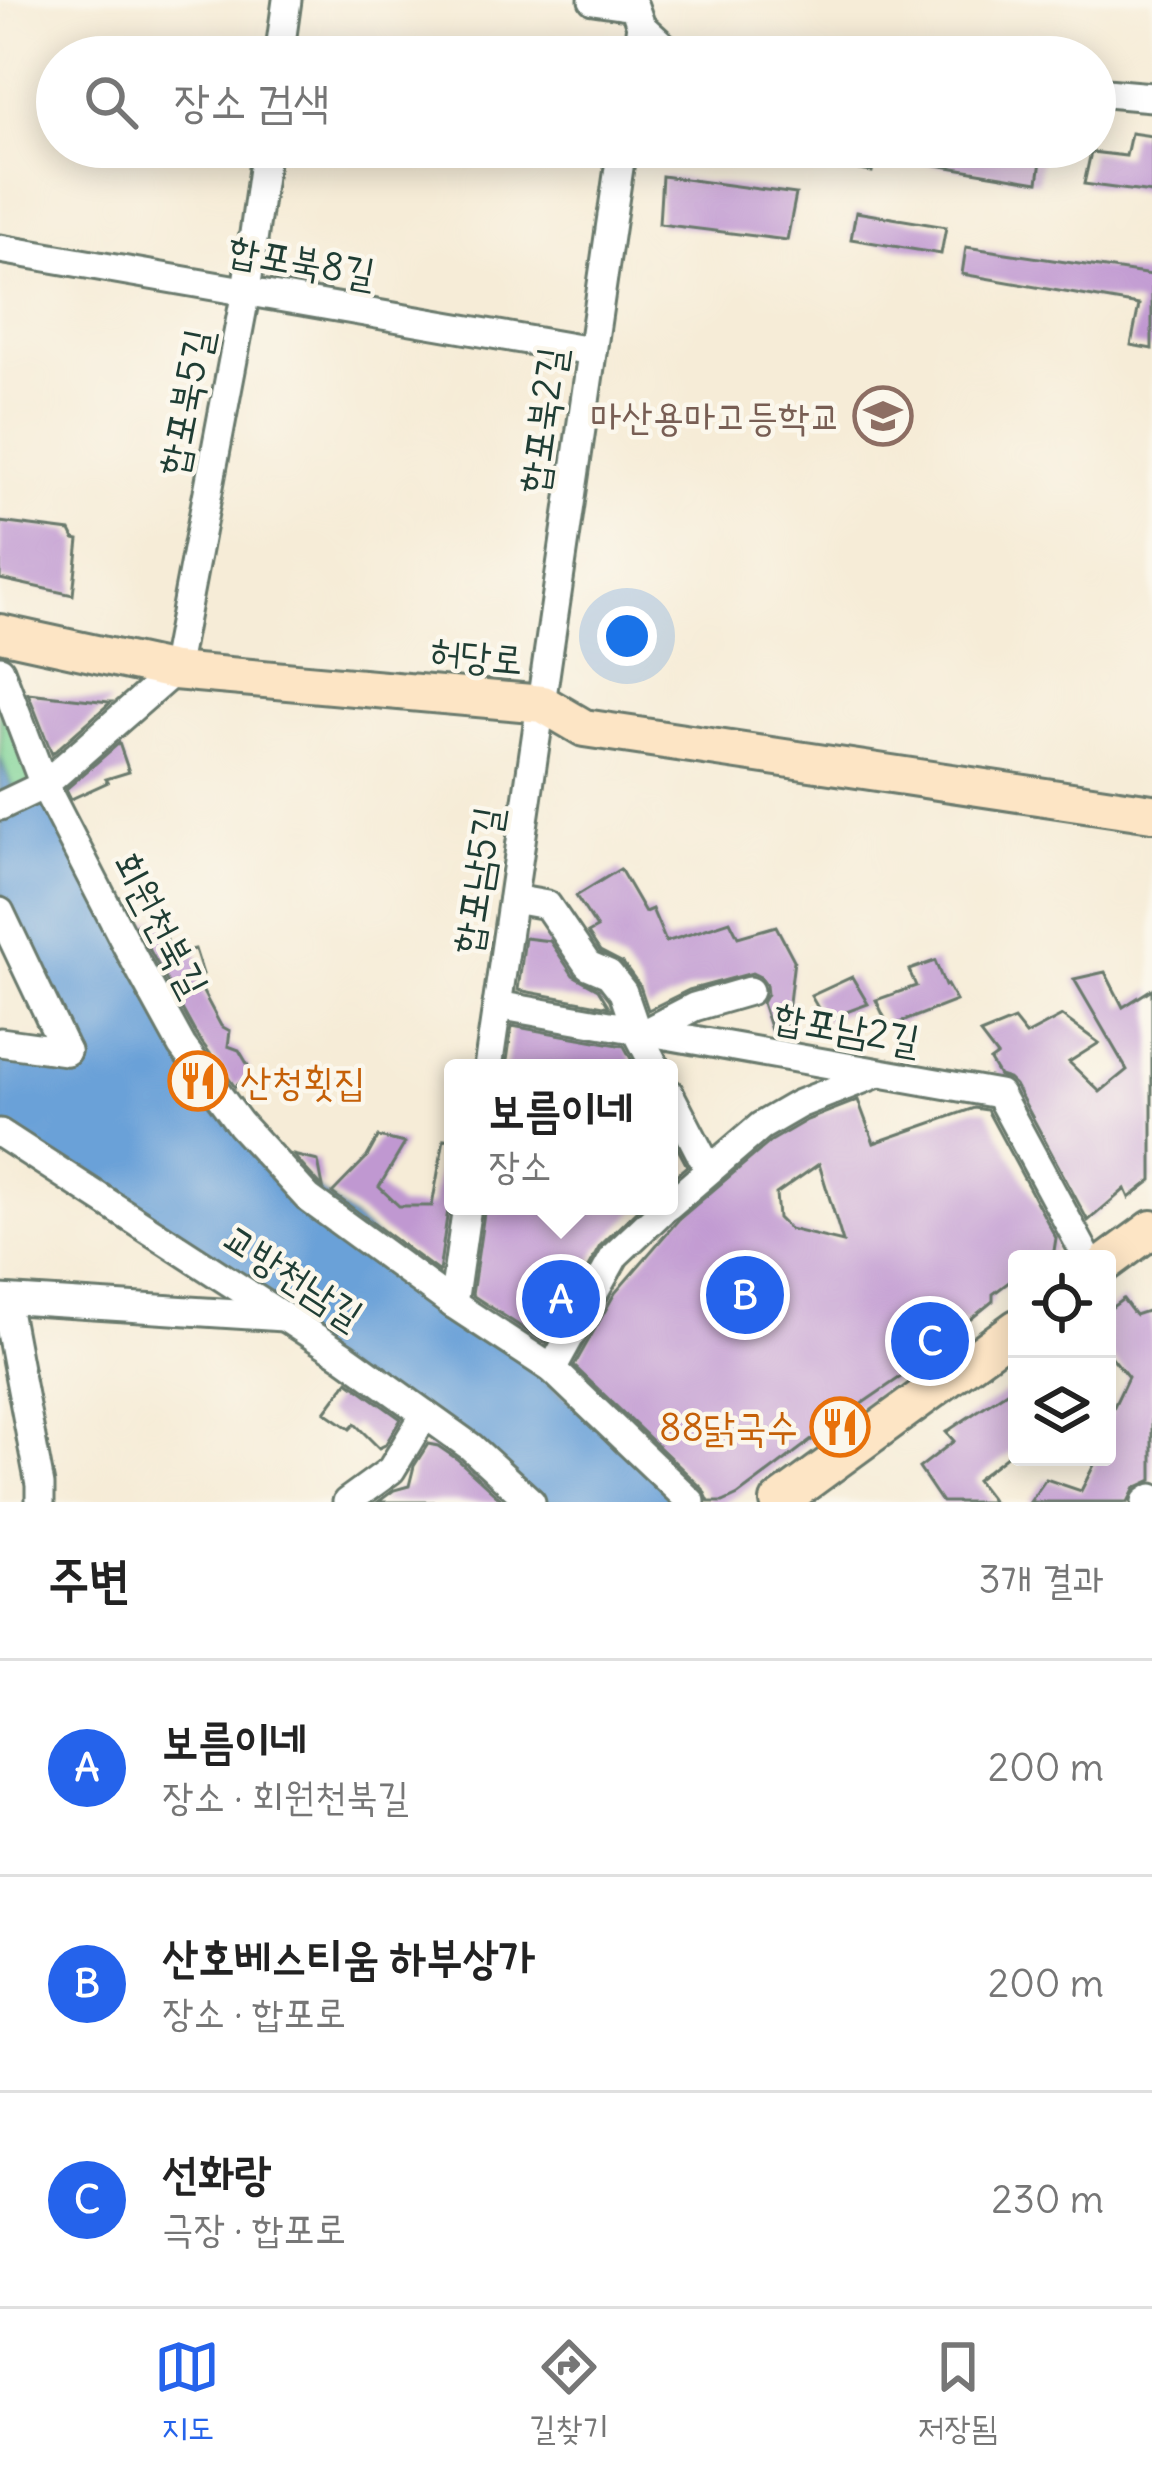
<!DOCTYPE html>
<html lang="ko">
<meta charset="utf-8">
<style>
body{margin:0;font-family:Delius,"Poor Story",sans-serif;background:#f6f6f6;color:#222}
.controls{position:absolute;right:36px;bottom:36px;display:grid;overflow:hidden;border-radius:12px;box-shadow:0 6px 30px #0003}
.controls button{width:108px;height:108px;display:grid;place-items:center;padding:0;border:0;border-bottom:3px solid #e0e0e0;background:#fff;color:#222;font:60px sans-serif}
.you{position:absolute;left:627px;top:636px;width:42px;height:42px;margin:-30px;border:9px solid #fff;border-radius:50%;background:#1a73e8;box-shadow:0 0 0 18px #1a73e833}
.badge{display:grid;place-items:center;width:78px;height:78px;border-radius:50%;background:#2563eb;color:#fff;font-size:39px;font-weight:700}
.pin{position:absolute;translate:-50% -50%;border:6px solid #fff;box-shadow:0 3px 12px #0006}
.popup{position:absolute;left:444px;top:1059px;width:234px;height:156px;box-sizing:border-box;display:grid;place-content:center;border-radius:12px;background:#fff;filter:drop-shadow(0 3px 9px #0005);font-size:39px;white-space:nowrap;color:#767676}
.popup b{font-size:45px;color:#222}
.popup::after{content:'';position:absolute;left:50%;top:100%;margin-left:-24px;border:24px solid transparent;border-top-color:#fff}
.list{margin:0;padding:0;list-style:none}
h2{display:flex;justify-content:space-between;align-items:center;height:156px;margin:0;padding:0 48px;font-size:51px}
h2 small{font-size:39px;font-weight:400;color:#767676}
.list li{display:grid;grid-template-columns:78px 1fr auto;gap:36px;align-items:center;box-sizing:border-box;height:216px;padding:0 48px;border-top:3px solid #e0e0e0}
.list b{display:block;font-size:45px;white-space:nowrap}
.list p{margin:0;font-size:39px;white-space:nowrap;color:#767676}
.list em{font-size:39px;font-style:normal;color:#767676}
.icon{flex:none;width:66px;height:66px;fill:none;stroke:currentColor;stroke-width:2;stroke-linecap:round;stroke-linejoin:round}
.map{position:relative;flex:none;width:1152px;height:1502px;overflow:hidden}
.search{position:absolute;background:#fff;box-shadow:0 6px 30px #0003;left:36px;right:36px;top:36px;height:132px;display:flex;align-items:center;gap:30px;box-sizing:border-box;padding:0 42px;border-radius:66px;color:#767676;font-size:45px}
.sheet{height:804px;background:#fff}
nav{display:flex;justify-content:space-around;align-items:center;box-sizing:border-box;height:168px;border-top:3px solid #e0e0e0;background:#fff;font-size:33px;color:#767676}
nav a{display:grid;justify-items:center;gap:6px}
nav .on{color:#2563eb}
.map>svg:first-child{display:block}
.green{fill:#7fd396;stroke:#4f8865;stroke-width:3}
.water{fill:#6ba1d8;stroke:#456f86;stroke-width:3}
.building{fill:#c098d1;fill-rule:evenodd}
.lines{fill:none;stroke-linecap:round;stroke-linejoin:round}
.street-casing{stroke:#6a7a6d;stroke-width:33}
.secondary-casing{stroke:#6a7a6d;stroke-width:42}
.street{stroke:#fff;stroke-width:27}
.secondary{stroke:#fde5c5;stroke-width:36}
.labels{text-anchor:middle;dominant-baseline:central;stroke-width:9;stroke-linejoin:round;paint-order:stroke}
.street-label{font-size:39px;fill:#1f3d34;stroke:#fbf7ec}
.education-label{font-size:39px;fill:#785e54;stroke:#fbf7ec;text-anchor:end}
.food-label{font-size:39px;fill:#c56008;stroke:#fbf7ec;text-anchor:start}
</style>
<div class="map">
<svg width="1152" height="1502" viewBox="0 0 1152 1502">
<rect width="100%" height="100%" fill="#fbf7ec"/>
<filter id="ink" filterUnits="userSpaceOnUse"><feTurbulence type="fractalNoise" baseFrequency=".00833" numOctaves="2"/><feDisplacementMap in="SourceGraphic" scale="24" xChannelSelector="R" yChannelSelector="G"/><feConvolveMatrix kernelMatrix="1 2 1 2 8 2 1 2 1" color-interpolation-filters="sRGB"/></filter>
<filter id="wash" filterUnits="userSpaceOnUse"><feTurbulence type="fractalNoise" baseFrequency=".004" numOctaves="4" result="noise"/><feDisplacementMap in="SourceGraphic" scale="48" xChannelSelector="R" yChannelSelector="G"/><feGaussianBlur stdDeviation="2.7" result="paint"/><feColorMatrix in="noise" values="0 0 0 0 0 0 0 0 0 0 0 0 0 0 0 0 0 1.4 0 .05"/><feComposite in="paint" operator="in"/></filter>
<g filter="url(#wash)">
<rect width="100%" height="100%" fill="#f6ecd7"/>
<polygon class="green" points="0,670 44,785 0,806"/>
<polygon class="water" points="0,757 16,798 44,785 240,1124 691,1502 531,1502 0,1133 0,1042 58,1050 0,911"/>
<g id="blocks">
<g class="building">
<polygon points="1131,133 1152,136 1152,193 1084,184 1091,152 1126,156"/>
<polygon points="781,147 877,147 872,172 780,157"/>
<polygon points="889,147 1043,147 1038,182 888,157"/>
<polygon points="662,176 796,194 787,240 659,224"/>
<polygon points="856,212 946,227 941,254 851,239"/>
<polygon points="966,247 1152,275 1152,349 1131,345 1139,305 962,274"/>
<polygon points="0,522 70,531 74,539 79,540 73,595 0,579"/>
<polygon points="28,693 109,702 111,702 52,754"/>
<polygon points="119,743 129,772 106,779 108,782 71,799 66,789"/>
<polygon points="620,869 645,912 652,909 666,942 730,921 738,937 776,926 794,960 786,1028 772,1033 762,1003 767,994 766,985 760,977 752,973 689,990 648,1010 640,986 623,963 600,951 588,933 597,928 576,896"/>
<polygon points="162,918 170,954 195,949 203,974 195,977 221,1026 230,1031 228,1046 239,1050 249,1067 246,1078 235,1087 197,1036 136,925"/>
<polygon points="525,938 550,941 573,975 598,989 609,1007 518,990"/>
<polygon points="935,961 945,986 947,985 956,1001 889,1027 876,1000 916,986 909,970"/>
<polygon points="1105,972 1123,1007 1152,989 1152,1180 1129,1198 1125,1189 1088,1221 1015,1085 1009,1079 999,1076 990,1061 997,1056 980,1034 1014,1020 1026,1035 1062,1016 1099,1043 1069,1062 1100,1092 1127,1070 1074,979"/>
<polygon points="852,977 868,1004 825,1020 811,996"/>
<polygon points="512,1026 624,1046 636,1068 506,1068"/>
<path d="M858 1100 874 1143 974 1108 987 1110 1056 1238 1054 1251 1043 1259H1017V1276L993 1294V1301L966 1323 958 1319 905 1351 921 1363 841 1418 738 1495 723 1502H709L703 1489 574 1366 615 1293 679 1219 771 1141 807 1120ZM819 1164 843 1242 789 1229 778 1218 776 1194Z"/>
<polygon points="669,1132 687,1166 669,1181"/>
<polygon points="378,1137 405,1143 379,1187 399,1206 432,1206 444,1139 453,1140 453,1195 449,1203 439,1272 332,1193 367,1157"/>
<polygon points="293,1155 318,1161 323,1187 320,1185"/>
<polygon points="485,1206 641,1206 600,1246 546,1343 472,1295"/>
<polygon points="1123,1299 1135,1315 1147,1311 1152,1319 1152,1480 1135,1488 1128,1502 1030,1502 1046,1479 1081,1491 1098,1457 1107,1457 1107,1421 1128,1377 1107,1351 1107,1311"/>
<polygon points="348,1381 401,1419 385,1445 379,1448 355,1424 350,1429 325,1412"/>
<polygon points="1017,1385 1017,1448 976,1480 993,1502 942,1502 919,1468 954,1441 946,1432"/>
<polygon points="428,1444 438,1446 457,1459 504,1502 378,1502 394,1490 409,1486 414,1466"/>
</g>
</g>
</g>
<g filter="url(#ink)">
<use href="#blocks" fill-opacity="0" stroke="#6a7a6d" stroke-width="3"/>
<g class="lines">
<g class="street-casing">
<g id="street">
<polyline points="593,0 634,6 641,26 674,56 679,57"/>
<polyline points="279,57 287,0"/>
<polyline points="636,57 641,26"/>
<polyline points="1095,92 1152,97"/>
<polyline points="0,249 591,351"/>
<polyline points="0,670 44,785 127,946 182,1046 240,1124 308,1198 453,1304 552,1369 691,1502"/>
<polyline points="0,806 44,785 174,671 246,291 266,147"/>
<polyline points="513,899 547,905 588,965 609,974 623,992 636,1030 656,1068"/>
<polyline points="0,912 66,1051"/>
<polyline points="497,1005 999,1094 1088,1259"/>
<polyline points="646,1032 694,1007 749,991"/>
<polyline points="0,1042 66,1051"/>
<polyline points="488,1068 622,147"/>
<polyline points="669,1093 709,1170"/>
<polyline points="0,1133 344,1356 471,1447 531,1502"/>
<polyline points="669,1205 761,1126 799,1104 876,1074"/>
<polyline points="0,1299 283,1317"/>
<polyline points="5,1300 40,1485 40,1502"/>
<polyline points="453,1304 467,1206"/>
<polyline points="552,1369 615,1255 667,1206"/>
<polyline points="347,1502 391,1470 425,1414"/>
<polyline points="1146,1502 1152,1498"/>
</g>
</g>
<g class="secondary-casing">
<g id="secondary">
<polyline points="0,633 174,671 543,704 584,728 1152,813"/>
<polyline points="1107,1262 1152,1229"/>
<polyline points="779,1502 1017,1328"/>
</g>
</g>
<use href="#street" class="street"/>
<use href="#secondary" class="secondary"/>
</g>
</g>
<defs>
<g id="school-ring" transform="scale(3)"><circle r="9.5" fill="#fbf7ec" stroke="#8d6e63" stroke-width="1.5"/><path d="M0-5L7-2L0 1L-7-2ZM-4 1L0 2.5L4 1V4Q0 6-4 4Z" fill="#8d6e63"/></g>
<g id="restaurant-ring" transform="scale(3)"><circle r="9.5" fill="#fbf7ec" stroke="#e8710a" stroke-width="1.5"/><path d="M-5-6h1v4h1v-4h1v4h1v-4h1v5L-1.5 .5V6h-2V.5L-5-1ZM5-6V6H3V1.5H1.5Q1.5-4 5-6Z" fill="#e8710a"/></g>
</defs>
<g fill-rule="evenodd">
<use href="#school-ring" x="883" y="416"/>
<use href="#restaurant-ring" x="198" y="1081"/>
<use href="#restaurant-ring" x="840" y="1427"/>
</g>
<g class="labels">
<g class="street-label">
<text transform="translate(302 261) rotate(10)">합포북8길</text>
<text transform="translate(185 402) rotate(-79)">합포북5길</text>
<text transform="translate(542 420) rotate(-82)">합포북2길</text>
<text transform="translate(476 656) rotate(5)">허당로</text>
<text transform="translate(477 880) rotate(-81)">합포남5길</text>
<text transform="translate(161 924) rotate(62)">회원천북길</text>
<text transform="translate(847 1028) rotate(10)">합포남2길</text>
<text transform="translate(293 1276) rotate(33)">교방천남길</text>
</g>
<g class="education-label">
<text x="841" y="416">마산용마고등학교</text>
</g>
<g class="food-label">
<text x="240" y="1081">산청횟집</text>
<text x="798" y="1427" text-anchor="end">88닭국수</text>
</g>
</g>
</svg>
<div class="controls">
<button><svg class="icon" aria-label="locate" viewBox="0 0 24 24"><circle cx="12" cy="12" r="6"/><path d="M12 2v4M12 18v4M2 12h4M18 12h4"/></svg></button>
<button><svg class="icon" aria-label="layers" viewBox="0 0 24 24"><path d="M12 4l9 5-9 5-9-5zM3 14l9 5 9-5"/></svg></button>
</div>
<div class="you"></div>
<div class="pin badge" style="left:561px;top:1299px">A</div>
<div class="popup"><b>보름이네</b>장소</div>
<div class="pin badge" style="left:745px;top:1295px">B</div>
<div class="pin badge" style="left:930px;top:1341px">C</div>
<div class="search"><svg class="icon" aria-label="search" viewBox="0 0 24 24"><circle cx="10" cy="10" r="6"/><path d="M15 15l6 6"/></svg>장소 검색</div>
</div>
<section class="sheet">
<h2>주변<small>3개 결과</small></h2>
<ul class="list">
<li><span class="badge">A</span><div><b>보름이네</b><p>장소 · 회원천북길</p></div><em>200 m</em></li>
<li><span class="badge">B</span><div><b>산호베스티움 하부상가</b><p>장소 · 합포로</p></div><em>200 m</em></li>
<li><span class="badge">C</span><div><b>선화랑</b><p>극장 · 합포로</p></div><em>230 m</em></li>
</ul>
</section>
<nav>
<a class="on"><svg class="icon" aria-label="map" viewBox="0 0 24 24"><path d="M3 6l6-2 6 2 6-2v14l-6 2-6-2-6 2zM9 4v14M15 6v14"/></svg>지도</a>
<a><svg class="icon" aria-label="directions" viewBox="0 0 24 24"><path d="M12 3l9 9-9 9-9-9zM9 14v-3h6M13 9l2 2-2 2"/></svg>길찾기</a>
<a><svg class="icon" aria-label="saved" viewBox="0 0 24 24"><path d="M7 4h10v16l-5-4-5 4z"/></svg>저장됨</a>
</nav>
